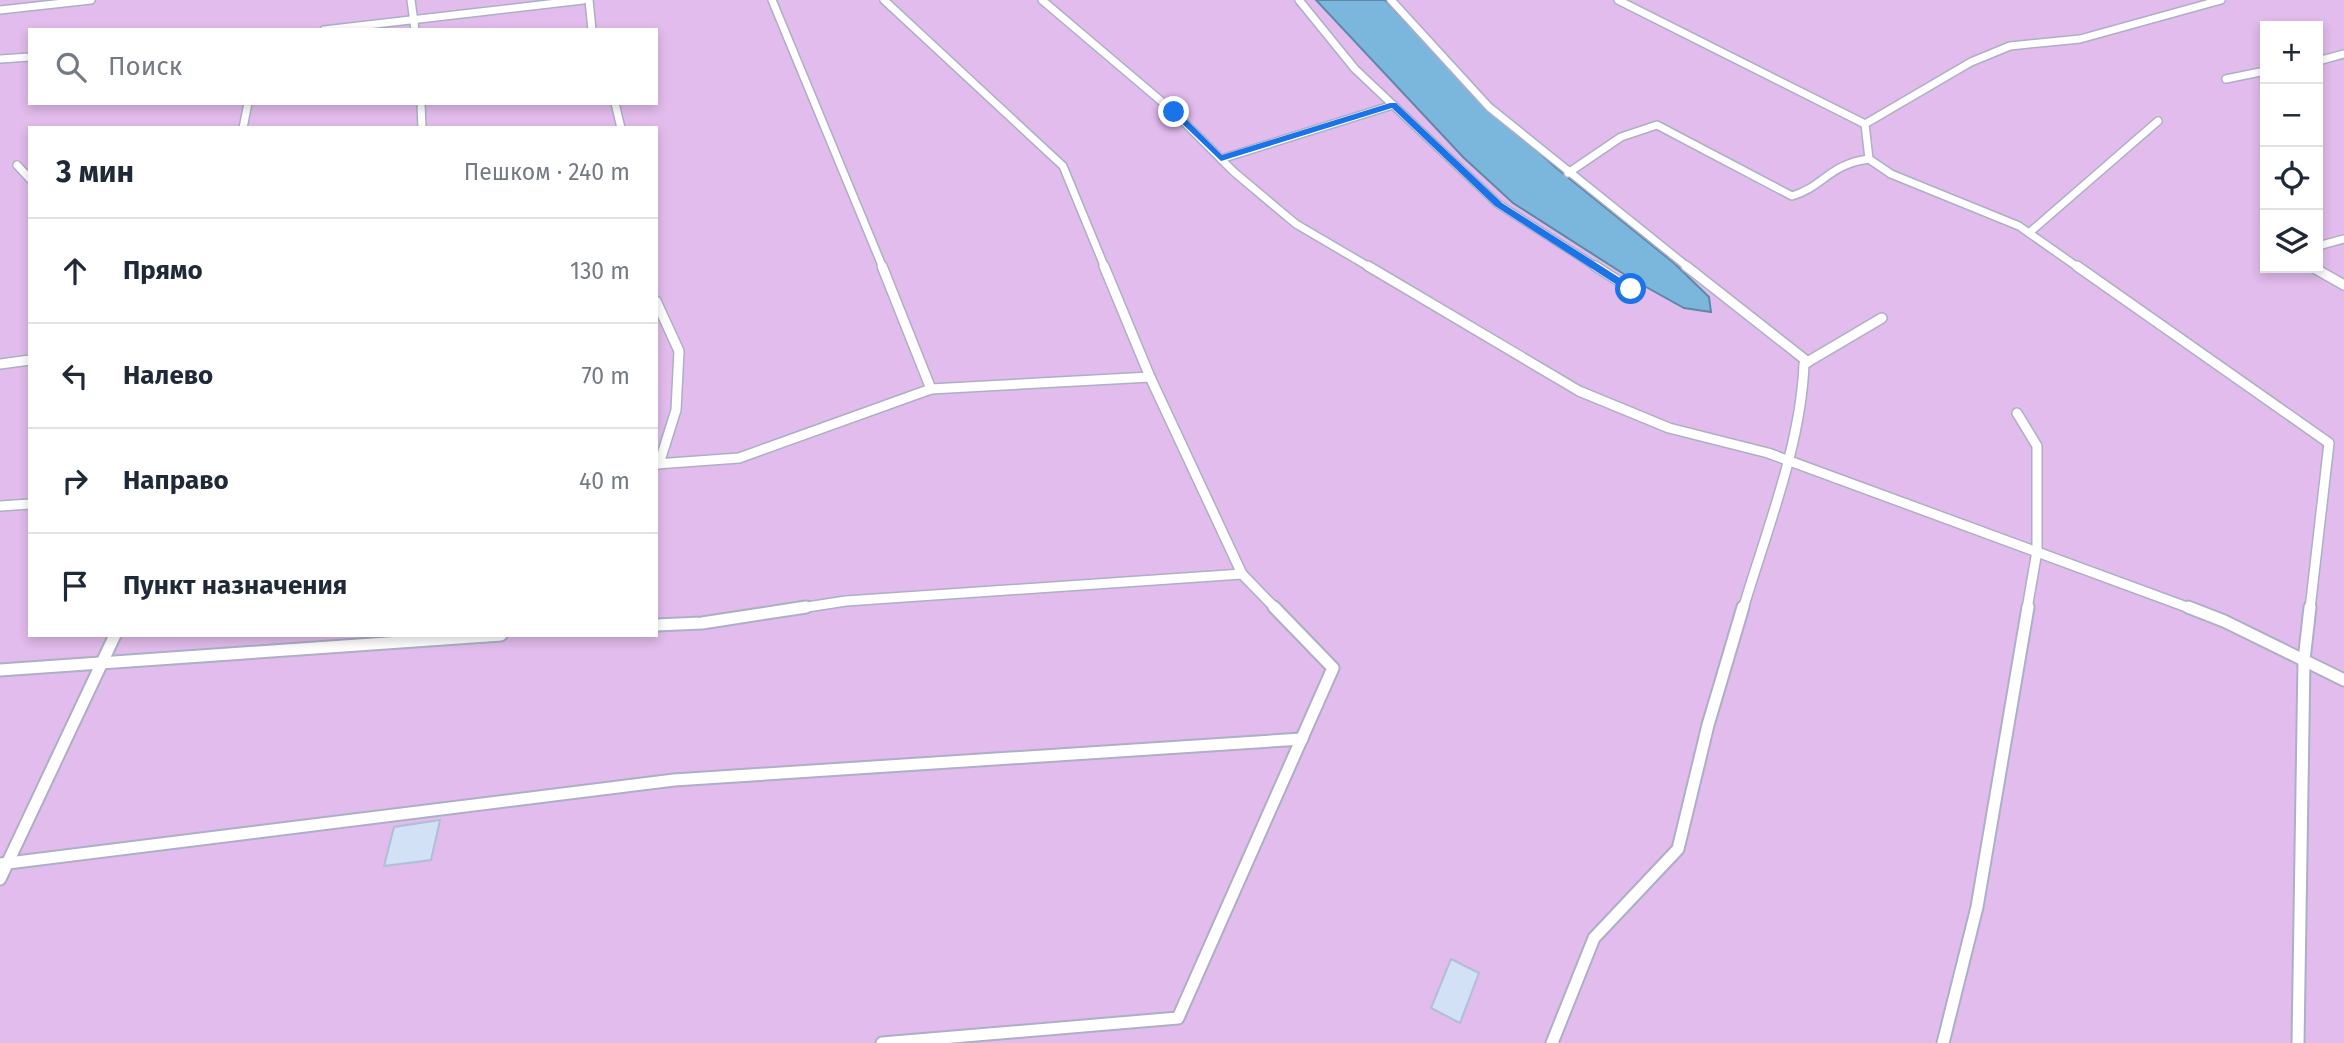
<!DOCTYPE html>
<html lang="ru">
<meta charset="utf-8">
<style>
body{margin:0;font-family:"Fira Sans",sans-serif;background:#f6f6f7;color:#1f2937}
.controls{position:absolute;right:21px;top:21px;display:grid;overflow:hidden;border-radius:0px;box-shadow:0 4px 10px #0003}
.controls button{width:63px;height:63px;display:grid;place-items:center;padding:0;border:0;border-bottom:2px solid #e0e1e3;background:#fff;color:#1f2937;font:35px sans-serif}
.stop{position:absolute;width:21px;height:21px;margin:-16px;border:5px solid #1a73e8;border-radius:50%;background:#fff}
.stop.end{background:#1a73e8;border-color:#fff;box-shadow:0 2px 7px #0008}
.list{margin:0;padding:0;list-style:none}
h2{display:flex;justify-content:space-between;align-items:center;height:91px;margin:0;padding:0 28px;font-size:30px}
h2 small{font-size:23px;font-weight:400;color:#747a83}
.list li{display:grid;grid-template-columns:46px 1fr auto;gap:21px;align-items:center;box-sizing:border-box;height:105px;padding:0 28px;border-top:2px solid #e0e1e3}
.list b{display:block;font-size:26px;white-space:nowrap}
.list em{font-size:23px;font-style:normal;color:#747a83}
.icon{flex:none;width:38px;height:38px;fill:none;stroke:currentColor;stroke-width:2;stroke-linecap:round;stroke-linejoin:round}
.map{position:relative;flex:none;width:2344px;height:1043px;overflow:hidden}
.search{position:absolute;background:#fff;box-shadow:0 4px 10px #0003;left:28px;top:28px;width:630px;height:77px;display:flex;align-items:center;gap:18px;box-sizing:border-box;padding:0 24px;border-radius:0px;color:#747a83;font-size:26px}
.panel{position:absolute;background:#fff;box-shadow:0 4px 10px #0003;left:28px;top:126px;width:630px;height:511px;border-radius:0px}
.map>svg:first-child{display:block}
.green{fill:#e2bcec;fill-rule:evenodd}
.water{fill:#7bb6dd;stroke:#5e88a6;stroke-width:2}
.building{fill:#d2e1f6;stroke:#b0bfd4;stroke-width:2}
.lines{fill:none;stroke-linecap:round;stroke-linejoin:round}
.service-far2-casing{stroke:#acafc7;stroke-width:10}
.service-far1-casing{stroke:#acafc7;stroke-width:12}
.service-casing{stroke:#acafc7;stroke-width:15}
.service-far2{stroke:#fff;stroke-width:7}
.service-far1{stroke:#fff;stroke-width:9}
.service{stroke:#fff;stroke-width:11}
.route{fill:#1a73e8}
</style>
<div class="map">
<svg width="2344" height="1043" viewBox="0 0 2344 1043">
<rect width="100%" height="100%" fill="#f6f7fc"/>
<path class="green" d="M0 0H1316L1463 157 1630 278 1684 308 1710 312 1709 297C1660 249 1604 210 1553 166 1494 114 1438 58 1385 0H2344V1043H0ZM2265 26H2318V268H2265ZM30 30H656V103H30ZM30 128H656V635H30Z"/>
<polygon class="water" points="1316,0 1385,0 1470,89 1554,166 1674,263 1709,297 1711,312 1684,308 1630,278 1513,203 1463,157"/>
<g class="building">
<polygon points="440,820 431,860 384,866 394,827"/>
<polygon points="1451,959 1479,973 1460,1023 1431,1008"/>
</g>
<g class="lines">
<g class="service-far2-casing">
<g id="service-far2">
<polyline points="411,0 415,30"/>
<polyline points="589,0 592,30"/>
<polyline points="772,0 883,268"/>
<polyline points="884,0 1063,166 1105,268"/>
<polyline points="1042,0 1174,112 1234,172 1296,224 1371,268"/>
<polyline points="1299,0 1355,69 1498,204 1598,268"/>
<polyline points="1391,0 1489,107 1689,268"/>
<polyline points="1618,0 1865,124 1869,159 1891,174 2019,226 2079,268"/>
<polyline points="0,10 91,0"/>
<polyline points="324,30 583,0"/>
<polyline points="0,59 30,57"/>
<polyline points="2318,61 2344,54"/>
<polyline points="2226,79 2265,71"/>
<polyline points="421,103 422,128"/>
<polyline points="615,103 621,128"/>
<polyline points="1865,124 1971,62 2010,46 2080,39 2221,0"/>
<polyline points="243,128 248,103"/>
<polyline points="1221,159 1393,105"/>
<polyline points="17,165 30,179"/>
<path d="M1568 173 1621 137 1657 125 1792 196C1823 187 1829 164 1869 159"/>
<polyline points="2029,233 2158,121"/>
<polyline points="2318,246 2344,239"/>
</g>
</g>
<g class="service-far1-casing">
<g id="service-far1">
<polyline points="882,266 931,389"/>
<polyline points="1104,266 1150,377 1242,574"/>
<polyline points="1368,266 1579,391 1669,428 1768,453 2192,609"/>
<polyline points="1595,266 1631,289"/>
<polyline points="1686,266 1808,362"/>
<polyline points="2077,266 2329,443 2310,609"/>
<polyline points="2314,268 2344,285"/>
<polyline points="656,301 679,351 676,410 659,464"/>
<polyline points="0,364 30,360"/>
<polyline points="2017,413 2037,446 2037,551 2027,609"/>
<polyline points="656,464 739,458 931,389 1150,377"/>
<polyline points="0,506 30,504"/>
<polyline points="794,609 846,601 1242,574 1276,609"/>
<path d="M1743 609C1766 532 1801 445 1804 364L1882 318"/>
</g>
</g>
<g class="service-casing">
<g id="service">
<polyline points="2188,607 2224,621 2344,680"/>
<polyline points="656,625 702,623 806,607"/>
<polyline points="0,670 501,635"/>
<polyline points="0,864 674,780 1302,739"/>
<polyline points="0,879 115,635"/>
<polyline points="882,1043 1178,1018 1333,668 1274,607"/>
<polyline points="1552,1043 1594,938 1678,849 1708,725 1743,607"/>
<polyline points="1943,1043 1977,907 2028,607"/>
<polyline points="2298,1043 2304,660 2310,607"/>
</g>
</g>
<use href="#service-far2" class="service-far2"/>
<use href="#service-far1" class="service-far1"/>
<use href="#service" class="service"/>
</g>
<polygon class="route" points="1390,103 1396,103 1502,203 1634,287 1634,292 1628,292 1495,206 1392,108 1221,161 1170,112 1177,110 1222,155"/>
</svg>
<div class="controls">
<button>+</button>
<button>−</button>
<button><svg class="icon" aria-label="locate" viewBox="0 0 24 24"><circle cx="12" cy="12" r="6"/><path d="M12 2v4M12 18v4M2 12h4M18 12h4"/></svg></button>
<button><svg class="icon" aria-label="layers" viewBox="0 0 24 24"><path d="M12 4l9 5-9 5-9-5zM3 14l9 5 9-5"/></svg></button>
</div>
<div class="stop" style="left:1631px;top:289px"></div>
<div class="stop end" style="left:1174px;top:112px"></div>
<div class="search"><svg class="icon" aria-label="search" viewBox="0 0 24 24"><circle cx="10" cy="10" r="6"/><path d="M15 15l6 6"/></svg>Поиск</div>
<section class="panel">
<h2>3 мин<small>Пешком · 240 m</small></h2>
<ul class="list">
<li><svg class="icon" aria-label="ahead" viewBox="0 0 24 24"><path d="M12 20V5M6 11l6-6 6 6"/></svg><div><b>Прямо</b></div><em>130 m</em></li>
<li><svg class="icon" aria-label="left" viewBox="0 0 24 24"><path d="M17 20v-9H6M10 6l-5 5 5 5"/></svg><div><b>Налево</b></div><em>70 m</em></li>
<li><svg class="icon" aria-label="right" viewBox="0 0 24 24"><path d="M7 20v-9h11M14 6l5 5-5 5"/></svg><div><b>Направо</b></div><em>40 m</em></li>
<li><svg class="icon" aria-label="arrive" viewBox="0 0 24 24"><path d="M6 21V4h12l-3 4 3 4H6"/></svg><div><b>Пункт назначения</b></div></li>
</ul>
</section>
</div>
